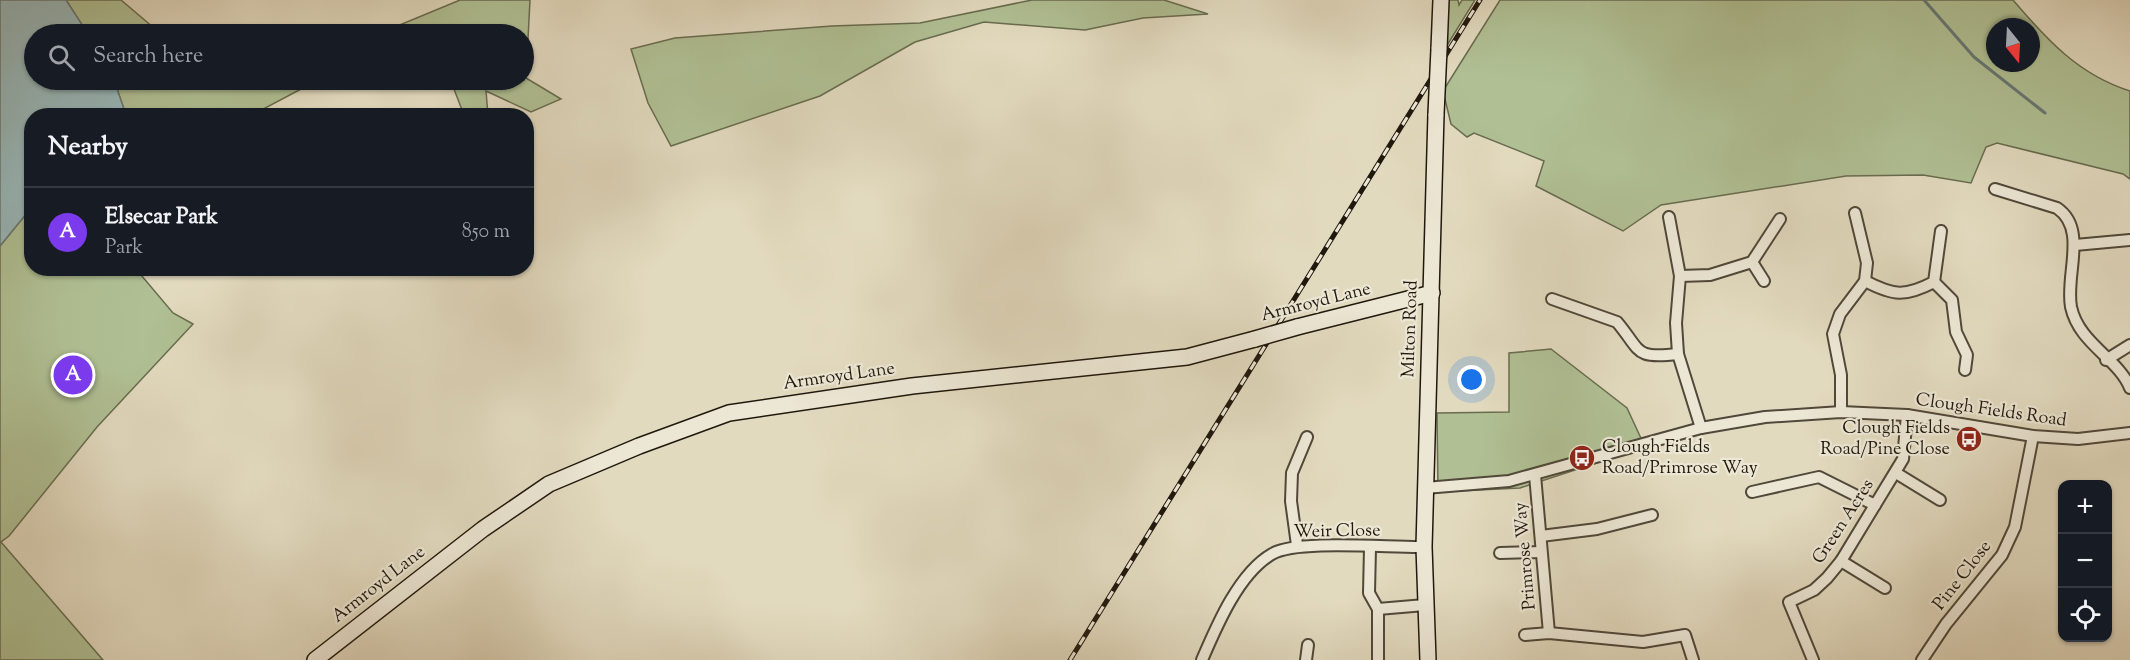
<!DOCTYPE html>
<meta charset="utf-8">
<style>
body{margin:0;font-family:"Sorts Mill Goudy",serif;background:#20242c;color:#f1f3f6}
.controls{position:absolute;right:18px;bottom:18px;display:grid;overflow:hidden;border-radius:12px;box-shadow:0 2px 4px #0004}
.controls button{width:54px;height:54px;display:grid;place-items:center;padding:0;border:0;border-bottom:2px solid #363941;background:#171b24;color:#f1f3f6;font:30px sans-serif}
.compass{position:absolute;left:1986px;top:18px;width:54px;height:54px;border-radius:50%;background:#171b24;box-shadow:0 2px 4px #0004;rotate:162deg}
.you{position:absolute;left:1472px;top:380px;width:21px;height:21px;margin:-15px;border:4px solid #fff;border-radius:50%;background:#1a73e8;box-shadow:0 0 0 9px #1a73e833}
.badge{display:grid;place-items:center;width:39px;height:39px;border-radius:50%;background:#7c3aed;color:#fff;font-size:20px;font-weight:700}
.pin{position:absolute;translate:-50% -50%;border:3px solid #fff;box-shadow:0 2px 6px #0006}
.list{margin:0;padding:0;list-style:none}
h2{display:flex;justify-content:space-between;align-items:center;height:78px;margin:0;padding:0 24px;font-size:26px}
h2 small{font-size:20px;font-weight:400;color:#9ea1a6}
.list li{display:grid;grid-template-columns:39px 1fr auto;gap:18px;align-items:center;box-sizing:border-box;height:90px;padding:0 24px;border-top:2px solid #363941}
.list b{display:block;font-size:22px;white-space:nowrap}
.list p{margin:0;font-size:20px;white-space:nowrap;color:#9ea1a6}
.list em{font-size:20px;font-style:normal;color:#9ea1a6}
.icon{flex:none;width:33px;height:33px;fill:none;stroke:currentColor;stroke-width:2;stroke-linecap:round;stroke-linejoin:round}
.map{position:relative;flex:none;width:2130px;height:660px;overflow:hidden}
.search{position:absolute;background:#171b24;box-shadow:0 2px 4px #0004;left:24px;top:24px;width:510px;height:66px;display:flex;align-items:center;gap:15px;box-sizing:border-box;padding:0 21px;border-radius:33px;color:#9ea1a6;font-size:22px}
.panel{position:absolute;background:#171b24;box-shadow:0 2px 4px #0004;left:24px;top:108px;width:510px;height:168px;border-radius:24px}
.map>svg:first-child{display:block}
.green{fill:#b0c094;stroke:#686c50;stroke-width:1.5;fill-rule:evenodd}
.water{fill:#98b8ba;stroke:#687875;stroke-width:1.5}
.lines{fill:none;stroke-linecap:round;stroke-linejoin:round}
.stream{stroke:#687875;stroke-width:3}
.street-casing{stroke:#50483a;stroke-width:14}
.secondary-casing{stroke:#20180d;stroke-width:18}
.street{stroke:#ece7d5;stroke-width:10}
.secondary{stroke:#ece7d5;stroke-width:15}
.rail-casing{stroke:#20180d;stroke-width:5}
.rail{stroke:#ece7d5;stroke-width:3;stroke-dasharray:9;stroke-linecap:butt}
.secondary-bridge-casing{stroke:#20180d;stroke-width:18;stroke-linecap:butt}
.secondary-bridge{stroke:#ece7d5;stroke-width:15}
.labels{text-anchor:middle;dominant-baseline:central;stroke-width:4.5;stroke-linejoin:round;paint-order:stroke}
.street-label{font-size:18px;fill:#20180d;stroke:#ece7d5}
.poi-label{font-size:18px;fill:#20180d;stroke:#ece7d5;text-anchor:end}
</style>
<div class="map">
<svg width="2130" height="660" viewBox="0 0 2130 660">
<rect width="100%" height="100%" fill="#e2dabf"/>
<filter id="stains"><feTurbulence type="fractalNoise" baseFrequency=".00333" numOctaves="4"/><feColorMatrix values="0 0 0 0 .2 0 0 0 0 .09 0 0 0 0 .02 0 0 0 .5 -.17"/></filter>
<radialGradient id="worn" r=".72"><stop offset=".6" stop-color="#630" stop-opacity="0"/><stop offset="1" stop-color="#630" stop-opacity=".3"/></radialGradient>
<g class="green">
<polygon points="66,0 121,0 161,34 88,34"/>
<polygon points="460,0 530,0 526,78 561,99 531,112 486,91 488,115 464,115 452,84 390,80 524,80 524,34 378,34"/>
<polygon points="1032,0 1164,0 1208,14 1143,18 1085,30 984,22 915,42 820,96 671,146 648,103 631,49 675,38 832,26 920,23"/>
<polygon points="1449,0 1458,0 1459,5 1462,0 1475,0 1446,47"/>
<path d="M1500 0H2013C2047 40 2079 75 2130 91V179L2123 174 1997 143 1986 147 1971 183 1923 175 1846 176 1661 205 1623 231 1536 186 1544 161 1474 133 1467 137 1451 124 1443 91ZM1995 27H2031V63H1995Z"/>
<polygon points="114,80 367,80 303,88 250,116 126,115"/>
<polygon points="31,208 32,268 136,269 173,313 193,324 97,427 9,536 1,542 103,660 0,660 0,246"/>
<polygon points="1551,349 1627,408 1645,447 1520,488 1438,492 1437,413 1509,412 1509,353"/>
</g>
<polygon class="water" points="0,0 66,0 88,34 34,34 34,80 114,80 126,115 32,116 31,208 0,246"/>
<g class="lines">
<polyline class="stream" points="1924,0 1974,57 2045,113"/>
<g class="street-casing">
<g id="street">
<path d="M1995 189 2057 208C2088 229 2065 275 2071 307 2079 344 2119 359 2130 388"/>
<polyline points="1669,217 1680,276 1676,323 1678,354 1701,428"/>
<polyline points="2075,245 2130,240"/>
<polyline points="1752,262 1764,281"/>
<polyline points="1680,276 1710,275 1752,262 1780,219"/>
<path d="M1865 281C1894 296 1905 297 1934 282L1941 231"/>
<polyline points="1934,282 1952,300 1956,332 1967,355 1965,370"/>
<path d="M1552 299 1617 322C1642 352 1634 359 1678 354"/>
<polyline points="2106,360 2130,345"/>
<polyline points="1841,412 1841,375 1833,334 1840,314 1865,281 1867,263 1855,213"/>
<polyline points="1896,473 1940,500"/>
<polyline points="1535,475 1549,633"/>
<polyline points="1425,488 1509,481 1701,428 1765,417 1841,412 1907,415 2033,436 2078,439 2130,433"/>
<polyline points="1752,492 1819,477 1875,505"/>
<polyline points="1541,536 1597,529 1652,515"/>
<polyline points="1297,545 1291,501 1292,473 1307,437"/>
<polyline points="1370,548 1369,593 1378,609 1425,605"/>
<polyline points="1500,553 1541,552"/>
<polyline points="1841,561 1885,588"/>
<polyline points="1378,609 1378,660"/>
<polyline points="1525,635 1549,633 1643,642 1685,635 1693,660"/>
<path d="M1202 660C1217 625 1239 573 1272 554 1297 539 1391 548 1424 547"/>
<polyline points="1306,660 1308,645"/>
<polyline points="1813,660 1789,602 1814,590 1827,578 1841,561 1903,459 1907,415"/>
<polyline points="1922,660 1946,624 2002,555 2015,527 2033,436"/>
</g>
</g>
<g class="secondary-casing">
<g id="secondary">
<polyline points="1439,49 1441,0"/>
<polyline points="1297,327 1432,293"/>
<polyline points="315,660 483,529 549,484 639,446 729,413 912,386 1187,357 1255,339"/>
<polyline points="1428,660 1424,547 1436,114"/>
</g>
</g>
<use href="#street" class="street"/>
<use href="#secondary" class="secondary"/>
<g class="rail-casing">
<polyline id="rail" points="1070,660 1480,0"/>
</g>
<use href="#rail" class="rail"/>
<g class="secondary-bridge-casing">
<g id="secondary-bridge">
<polyline points="1436,114 1439,49"/>
<polyline points="1255,339 1297,327"/>
</g>
</g>
<use href="#secondary-bridge" class="secondary-bridge"/>
</g>
<defs>
<g id="bus-disc" transform="scale(1.35)"><circle r="9.5" fill="#8f2418" stroke="#ece7d5"/><path d="M-5-6H5V4H4V6H2V4H-2V6H-4V4H-5ZM-3.5-4V0h7V-4ZM-3.5 1.2v1.5H-2V1.2ZM2 1.2v1.5H3.5V1.2Z" fill="#fff"/></g>
</defs>
<g fill-rule="evenodd">
<use href="#bus-disc" x="1969" y="439"/>
<use href="#bus-disc" x="1582" y="458"/>
</g>
<g class="labels">
<g class="street-label">
<text transform="translate(1316 303) rotate(-14)">Armroyd Lane</text>
<text transform="translate(1411 329) rotate(-88)">Milton Road</text>
<text transform="translate(839 377) rotate(-8)">Armroyd Lane</text>
<text transform="translate(1991 411) rotate(8)">Clough Fields Road</text>
<text transform="translate(1844 522) rotate(-57)">Green Acres</text>
<text transform="translate(1337 532) rotate(-1)">Weir Close</text>
<text transform="translate(1526 556) rotate(-95)">Primrose Way</text>
<text transform="translate(1963 576) rotate(-52)">Pine Close</text>
<text transform="translate(379 585) rotate(-38)">Armroyd Lane</text>
</g>
<g class="poi-label">
<text x="1950" y="429">Clough Fields<tspan x="1950" dy="21">Road/Pine Close</tspan></text>
<text x="1602" y="448" text-anchor="start">Clough Fields<tspan x="1602" dy="21">Road/Primrose Way</tspan></text>
</g>
</g>
<rect width="100%" height="100%" filter="url(#stains)"/>
<rect width="100%" height="100%" fill="url(#worn)"/>
</svg>
<div class="controls">
<button>+</button>
<button>−</button>
<button><svg class="icon" aria-label="locate" viewBox="0 0 24 24"><circle cx="12" cy="12" r="6"/><path d="M12 2v4M12 18v4M2 12h4M18 12h4"/></svg></button>
</div>
<svg class="compass" viewBox="-18 -18 36 36"><path d="M0-13l5 13h-10z" fill="#e53935"/><path d="M0 13l5-13h-10z" fill="#9ea1a6"/></svg>
<div class="you"></div>
<div class="pin badge" style="left:73px;top:375px">A</div>
<div class="search"><svg class="icon" aria-label="search" viewBox="0 0 24 24"><circle cx="10" cy="10" r="6"/><path d="M15 15l6 6"/></svg>Search here</div>
<section class="panel">
<h2>Nearby<small></small></h2>
<ul class="list">
<li><span class="badge">A</span><div><b>Elsecar Park</b><p>Park</p></div><em>850 m</em></li>
</ul>
</section>
</div>
